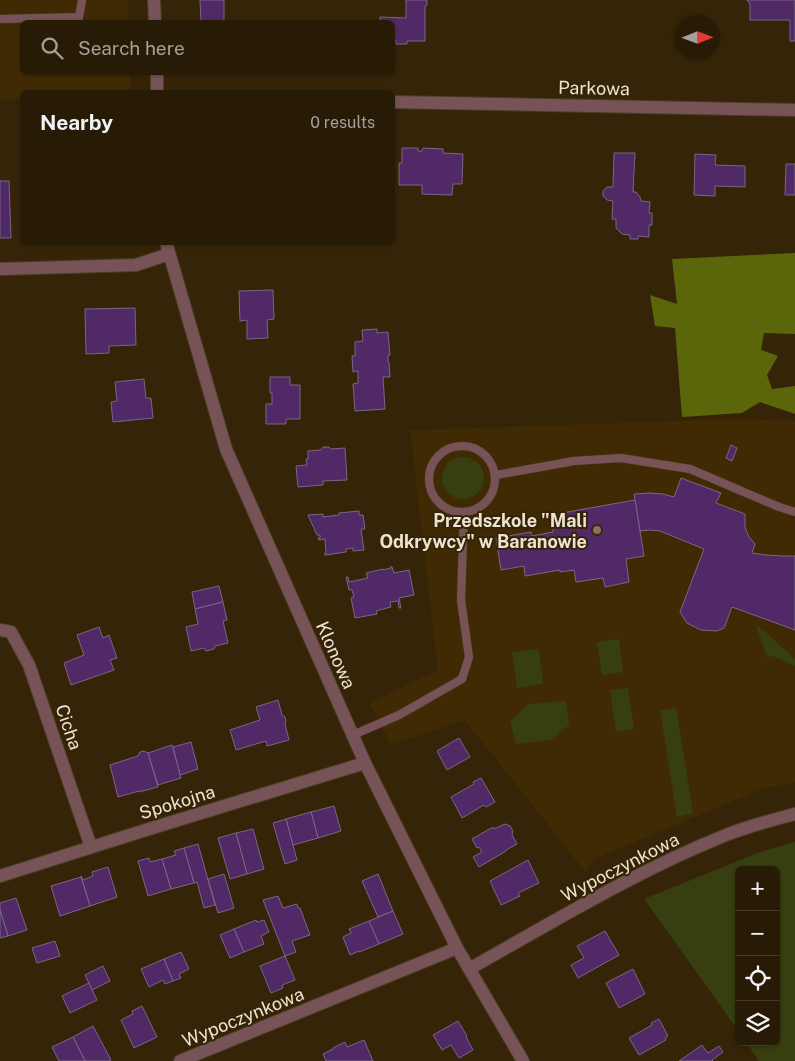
<!DOCTYPE html>
<meta charset="utf-8">
<style>
body{margin:0;font-family:"Public Sans",sans-serif;background:#342813;color:#f1f3f6}
.controls{position:absolute;right:15px;bottom:15px;display:grid;overflow:hidden;border-radius:8px;box-shadow:0 1px 4px #0004}
.controls button{width:45px;height:45px;display:grid;place-items:center;padding:0;border:0;border-bottom:1px solid #443927;background:#281b05;color:#f1f3f6;font:25px sans-serif}
.compass{position:absolute;left:675px;top:15px;width:45px;height:45px;border-radius:50%;background:#281b05;box-shadow:0 1px 4px #0004;rotate:89deg}
.list{margin:0;padding:0;list-style:none}
h2{display:flex;justify-content:space-between;align-items:center;height:65px;margin:0;padding:0 20px;font-size:21px}
h2 small{font-size:16px;font-weight:400;color:#a5a19a}
.icon{flex:none;width:28px;height:28px;fill:none;stroke:currentColor;stroke-width:2;stroke-linecap:round;stroke-linejoin:round}
.map{position:relative;flex:none;width:795px;height:1061px;overflow:hidden}
.search{position:absolute;background:#281b05;box-shadow:0 1px 4px #0004;left:20px;top:20px;width:375px;height:55px;display:flex;align-items:center;gap:12px;box-sizing:border-box;padding:0 18px;border-radius:8px;color:#a5a19a;font-size:19px}
.panel{position:absolute;background:#281b05;box-shadow:0 1px 4px #0004;left:20px;top:90px;width:375px;height:155px;border-radius:8px}
.map>svg:first-child{display:block}
.built{fill:#402a04}
.green{fill:#373e10}
.forest{fill:#5b660a}
.building{fill:#502966;stroke:#796784}
.lines{fill:none;stroke-linecap:round;stroke-linejoin:round}
.service-casing{stroke:#4f3f24;stroke-width:9}
.minor-casing{stroke:#4f3f24;stroke-width:14}
.service{stroke:#775358;stroke-width:8}
.minor{stroke:#775358;stroke-width:12}
.education-dot{fill:#8d6e63;stroke:#352407;stroke-width:2}
.labels{text-anchor:middle;dominant-baseline:central;stroke-width:4;stroke-linejoin:round;paint-order:stroke}
.street-label{font-size:18px;fill:#eee3d3;stroke:#352407}
.poi-label{font-size:18px;font-weight:bold;fill:#eee3d3;stroke:#352407;text-anchor:end}
</style>
<div class="map">
<svg width="795" height="1061" viewBox="0 0 795 1061">
<rect width="100%" height="100%" fill="#352407"/>
<g class="built">
<polygon points="0,0 128,0 129,22 22,22 22,72 130,73 131,92 22,92 22,99 0,100"/>
<polygon points="739,419 795,421 795,782 762,789 594,859 586,873 465,720 391,745 370,704 390,693 438,670 410,430"/>
</g>
<g class="green">
<circle cx="463" cy="478" r="21"/>
<polygon points="756,625 763,630 795,659 795,666 773,656 767,657"/>
<polygon points="619,639 623,672 602,675 597,642"/>
<polygon points="539,649 543,684 517,688 512,652"/>
<polygon points="628,688 634,729 616,732 610,690"/>
<polygon points="566,701 569,725 551,740 516,744 510,721 529,704"/>
<polygon points="676,708 693,813 677,817 660,710"/>
<polygon points="795,842 795,1061 759,1061 746,1042 776,1042 776,870 739,870 739,1032 644,899 760,852"/>
</g>
<polygon class="forest" points="795,253 795,334 764,333 761,350 778,356 767,375 772,389 795,386 795,414 760,402 742,413 682,417 675,328 655,326 650,295 677,304 672,259"/>
<g class="building">
<polygon points="200,0 224,0 224,22 201,22"/>
<polygon points="406,0 427,0 427,5 425,6 425,41 407,41 407,44 396,44 396,40 392,40 392,22 380,22 380,17 406,18"/>
<polygon points="747,0 795,0 795,41 790,41 790,20 750,20 750,4"/>
<polygon points="402,148 418,148 418,151 422,151 423,148 443,149 443,153 463,154 462,184 453,184 452,195 422,194 422,185 399,185 399,163 402,163"/>
<polygon points="614,153 635,153 633,192 636,192 640,197 641,201 650,202 649,213 652,213 652,225 649,225 649,237 638,236 638,239 630,239 630,235 622,234 616,228 616,219 612,219 613,201 607,200 603,196 603,191 607,187 613,187"/>
<polygon points="695,154 716,155 715,165 745,166 745,187 715,186 715,196 694,195"/>
<polygon points="786,164 795,164 795,195 785,195"/>
<polygon points="0,181 9,181 11,238 0,238"/>
<polygon points="273,290 274,319 267,320 268,338 247,339 247,320 240,321 239,291"/>
<polygon points="135,308 136,345 109,346 109,353 86,354 85,309"/>
<polygon points="377,329 377,333 388,332 390,355 388,355 388,362 389,362 390,377 383,377 385,409 355,411 353,384 358,383 358,371 353,372 352,356 355,356 355,342 363,341 362,330"/>
<polygon points="270,377 290,377 290,385 300,385 300,419 286,419 286,424 266,424 266,404 272,404 272,393 270,393"/>
<polygon points="144,379 146,398 151,398 153,418 113,422 111,402 117,401 115,382"/>
<polygon points="731,445 737,448 732,461 726,458"/>
<polygon points="323,447 329,447 331,449 345,448 347,480 323,481 323,485 298,487 296,466 307,465 306,459 308,459 308,451 321,450"/>
<polygon points="681,478 721,493 716,503 745,514 745,528 749,537 755,544 752,553 766,555 783,556 795,556 795,630 732,607 724,628 717,631 701,630 687,623 680,612 704,549 660,531 650,530 640,531 634,494 650,493 663,494 674,497"/>
<polygon points="635,500 644,556 626,559 629,582 605,587 603,578 576,582 574,570 560,572 560,570 525,576 524,566 501,570 496,538 531,532 532,536 553,532 553,524 556,517 562,513"/>
<polygon points="359,511 359,515 363,515 365,529 361,529 364,550 353,551 353,548 346,549 346,552 325,555 324,554 326,553 325,539 319,540 318,538 320,538 320,535 317,535 308,515 323,514 323,517 339,515 339,513"/>
<polygon points="390,567 392,567 394,573 409,570 414,595 399,598 401,608 399,608 398,601 390,602 391,607 376,611 377,614 355,618 351,598 354,597 352,590 349,590 346,577 348,577 349,582 368,578 366,573 383,569 383,570 391,568"/>
<polygon points="219,586 223,602 195,609 192,592"/>
<polygon points="223,602 227,620 223,621 228,643 215,646 214,649 206,651 204,648 191,651 186,627 198,624 195,609"/>
<polygon points="99,627 103,638 109,635 117,658 110,660 114,670 71,685 64,663 84,655 77,635"/>
<polygon points="278,700 282,715 285,717 286,721 285,724 289,740 267,746 266,741 236,750 230,730 260,720 256,707"/>
<polygon points="459,738 470,757 447,770 437,751"/>
<polygon points="191,742 198,769 180,775 173,747"/>
<polygon points="172,745 181,778 158,785 148,753"/>
<polygon points="144,751 148,753 158,787 139,792 139,791 118,797 110,765 138,756 140,752"/>
<polygon points="481,778 495,802 486,807 484,805 462,818 451,797 474,784 473,782"/>
<polygon points="334,806 341,831 318,838 311,812"/>
<polygon points="311,812 318,838 293,845 286,819"/>
<polygon points="286,819 297,860 285,864 273,823"/>
<polygon points="505,824 510,826 513,831 512,835 517,844 506,850 506,851 479,867 473,857 482,852 479,847 477,848 472,839 493,827 494,829"/>
<polygon points="253,829 264,869 247,874 236,833"/>
<polygon points="236,833 247,874 230,879 218,838"/>
<polygon points="198,844 215,905 204,908 197,882 194,883 184,848"/>
<polygon points="184,848 194,883 171,889 162,859 176,855 174,851"/>
<polygon points="149,858 150,862 162,859 171,889 148,896 138,861"/>
<polygon points="528,860 539,883 518,893 520,896 501,905 490,881"/>
<polygon points="108,867 117,897 90,906 81,876 83,880 93,876 92,872"/>
<polygon points="224,874 234,908 218,913 208,879"/>
<polygon points="378,874 393,911 378,917 362,881"/>
<polygon points="81,877 90,906 60,916 51,886"/>
<polygon points="278,896 283,908 297,904 298,908 300,908 310,935 292,941 296,952 285,956 263,900"/>
<polygon points="16,898 27,930 8,936 0,910 0,903"/>
<polygon points="0,910 8,936 0,938"/>
<polygon points="393,911 403,934 379,944 369,921"/>
<polygon points="256,920 257,922 264,920 269,932 261,936 264,944 244,952 234,929"/>
<polygon points="369,921 379,944 359,952 359,951 350,955 343,937 351,933 349,929"/>
<polygon points="234,929 244,952 230,958 220,935"/>
<polygon points="605,931 619,955 578,978 571,965 584,958 577,946"/>
<polygon points="55,941 60,956 37,963 32,948"/>
<polygon points="181,952 189,969 179,974 181,978 173,981 164,959"/>
<polygon points="285,956 295,980 282,985 283,988 271,993 260,966"/>
<polygon points="164,959 173,981 165,984 163,980 149,987 141,969"/>
<polygon points="103,966 110,981 92,990 85,975"/>
<polygon points="633,969 645,994 619,1008 606,983"/>
<polygon points="89,983 97,1000 70,1013 62,996"/>
<polygon points="142,1006 157,1037 134,1048 121,1020 133,1014 132,1011"/>
<polygon points="659,1019 668,1036 665,1038 666,1040 639,1055 629,1038 652,1025 651,1023"/>
<polygon points="458,1021 467,1036 466,1037 473,1050 459,1058 451,1045 442,1050 433,1035"/>
<polygon points="93,1026 111,1060 109,1061 85,1061 73,1037"/>
<polygon points="73,1037 85,1061 59,1061 52,1047"/>
<polygon points="364,1040 373,1061 326,1061 323,1054 333,1049 333,1048 345,1042 347,1047"/>
<polygon points="702,1045 708,1053 719,1046 723,1052 712,1060 713,1061 679,1061"/>
</g>
<g class="lines">
<g class="service-casing">
<g id="service">
<polyline points="0,19 79,17 82,0"/>
<circle cx="462" cy="479" r="33"/>
<polyline points="496,475 574,461 621,458 690,469 779,507 795,512"/>
<polyline points="353,735 399,715 462,679 469,657 461,600 464,512"/>
</g>
</g>
<g class="minor-casing">
<g id="minor">
<polyline points="154,0 155,22"/>
<polyline points="157,72 157,92"/>
<polyline points="392,102 795,110"/>
<polyline points="166,242 226,449 365,763 457,948 523,1061"/>
<polyline points="0,269 136,265 169,254"/>
<polyline points="0,630 11,632 29,665 91,847"/>
<polyline points="0,876 149,829 365,763"/>
<path d="M469 969C553 922 636 871 726 835 748 826 772 820 795 814"/>
<polyline points="180,1061 457,948"/>
</g>
</g>
<use href="#service" class="service"/>
<use href="#minor" class="minor"/>
</g>
<circle class="education-dot" cx="597" cy="530" r="5"/>
<g class="labels">
<g class="street-label">
<text transform="translate(594 88) rotate(1)">Parkowa</text>
<text transform="translate(336 655) rotate(66)">Klonowa</text>
<text transform="translate(69 727) rotate(71)">Cicha</text>
<text transform="translate(177 802) rotate(-17)">Spokojna</text>
<text transform="translate(620 867) rotate(-27)">Wypoczynkowa</text>
<text transform="translate(243 1017) rotate(-22)">Wypoczynkowa</text>
</g>
<g class="poi-label">
<text x="587" y="520">Przedszkole "Mali<tspan x="587" dy="21">Odkrywcy" w Baranowie</tspan></text>
</g>
</g>
</svg>
<div class="controls">
<button>+</button>
<button>−</button>
<button><svg class="icon" aria-label="locate" viewBox="0 0 24 24"><circle cx="12" cy="12" r="6"/><path d="M12 2v4M12 18v4M2 12h4M18 12h4"/></svg></button>
<button><svg class="icon" aria-label="layers" viewBox="0 0 24 24"><path d="M12 4l9 5-9 5-9-5zM3 14l9 5 9-5"/></svg></button>
</div>
<svg class="compass" viewBox="-18 -18 36 36"><path d="M0-13l5 13h-10z" fill="#e53935"/><path d="M0 13l5-13h-10z" fill="#a5a19a"/></svg>
<div class="search"><svg class="icon" aria-label="search" viewBox="0 0 24 24"><circle cx="10" cy="10" r="6"/><path d="M15 15l6 6"/></svg>Search here</div>
<section class="panel">
<h2>Nearby<small>0 results</small></h2>
<ul class="list">
</ul>
</section>
</div>
